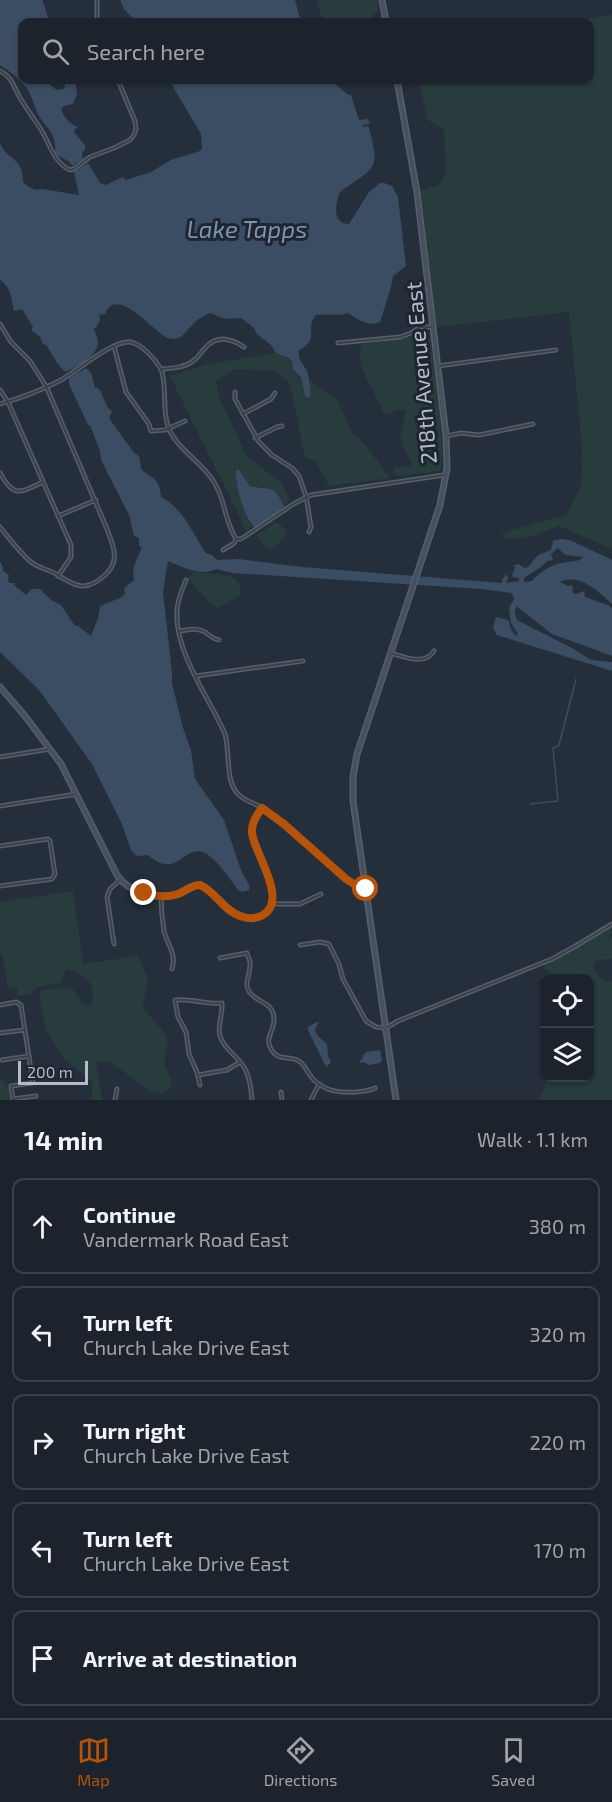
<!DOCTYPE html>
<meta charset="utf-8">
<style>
body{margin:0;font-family:"Exo 2",sans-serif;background:#252b34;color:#f1f3f6}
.controls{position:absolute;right:18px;bottom:18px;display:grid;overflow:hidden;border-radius:12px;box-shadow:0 2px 4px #0004}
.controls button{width:54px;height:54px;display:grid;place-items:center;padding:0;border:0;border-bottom:2px solid #3a4048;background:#1c232c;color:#f1f3f6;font:30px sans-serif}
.scale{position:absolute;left:18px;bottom:15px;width:70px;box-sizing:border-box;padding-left:6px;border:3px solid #b4bcc7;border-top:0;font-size:16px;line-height:21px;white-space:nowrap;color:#b4bcc7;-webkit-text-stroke:4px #1e2631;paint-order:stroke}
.stop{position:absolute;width:18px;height:18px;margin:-14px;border:4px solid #b45309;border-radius:50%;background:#fff}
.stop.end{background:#b45309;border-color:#fff;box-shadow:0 2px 6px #0008}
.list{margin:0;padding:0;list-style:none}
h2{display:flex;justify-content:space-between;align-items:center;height:78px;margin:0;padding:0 24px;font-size:26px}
h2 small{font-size:20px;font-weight:400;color:#a0a4a9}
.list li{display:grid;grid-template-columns:39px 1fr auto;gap:18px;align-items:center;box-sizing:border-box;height:96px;margin:0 12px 12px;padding:0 12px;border:2px solid #3a4048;border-radius:12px}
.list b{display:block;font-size:22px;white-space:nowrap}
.list p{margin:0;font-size:20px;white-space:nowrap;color:#a0a4a9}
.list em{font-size:20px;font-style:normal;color:#a0a4a9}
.icon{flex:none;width:33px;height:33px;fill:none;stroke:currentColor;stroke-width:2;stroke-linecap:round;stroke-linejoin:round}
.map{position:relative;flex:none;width:612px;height:1100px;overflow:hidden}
.search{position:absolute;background:#1c232c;box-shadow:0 2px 4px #0004;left:18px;right:18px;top:18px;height:66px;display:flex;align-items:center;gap:15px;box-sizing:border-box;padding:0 21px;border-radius:12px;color:#a0a4a9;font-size:22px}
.sheet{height:618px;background:#1c232c}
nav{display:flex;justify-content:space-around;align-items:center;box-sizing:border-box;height:84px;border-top:2px solid #3a4048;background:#1c232c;font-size:16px;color:#a0a4a9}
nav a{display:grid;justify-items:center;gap:3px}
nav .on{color:#b45309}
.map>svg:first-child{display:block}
.green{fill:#283c3d}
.water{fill:#3b4d63;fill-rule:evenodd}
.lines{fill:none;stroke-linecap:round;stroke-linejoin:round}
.stream{stroke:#3b4d63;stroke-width:1.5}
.street-casing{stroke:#575f6a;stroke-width:5}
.secondary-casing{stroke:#575f6a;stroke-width:7}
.street{stroke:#39414c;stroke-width:2}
.secondary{stroke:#47505e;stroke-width:4}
.route{stroke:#b45309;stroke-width:8}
.labels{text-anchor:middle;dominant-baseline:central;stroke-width:6;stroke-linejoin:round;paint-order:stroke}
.street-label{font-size:22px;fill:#b4bcc7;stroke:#1e2631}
.water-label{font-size:24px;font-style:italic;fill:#7d93ad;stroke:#1e2631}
</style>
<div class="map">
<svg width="612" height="1100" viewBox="0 0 612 1100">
<rect width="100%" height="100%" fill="#252f3b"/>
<g class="green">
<polygon points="317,0 377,0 378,10 370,18 368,22 326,22 320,14"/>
<polygon points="612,15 612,549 559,526 532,536 505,539 502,533 566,515 581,486 582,446 569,312 436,327 421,191 440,184 446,171 444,130 428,120 420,85 447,80 590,80 590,22 559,22"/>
<path d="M425 329 429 330C432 356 448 452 440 471L398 476 393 473 395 468 409 466 412 464C410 456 402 449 401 441 399 432 406 422 405 411 395 407 394 412 386 415L383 412C376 391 353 366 362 344L410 337Z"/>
<path d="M276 353C298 359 299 379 306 398L311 395 308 379 338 401 353 435 363 442 390 478 329 486 315 460 305 457 290 383 274 371 235 369 216 381 219 397 247 457 281 482 290 500 284 507C273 483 274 491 250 486L239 470 250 523 252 526 247 532 170 376 207 364Z"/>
<polygon points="275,523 279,524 287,531 283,539 271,549 266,548 256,536"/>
<path d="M195 572C211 575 243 570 241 595L218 608 207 600 189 579V576Z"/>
<path d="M73 891 83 964 137 956 146 974 148 983 143 1002 145 1011 161 1029 168 1041 164 1063 172 1082 170 1087 161 1093 152 1092 109 1061 96 1063 102 1100H91L93 1083 64 1058 46 1030 39 994 41 991 71 987 83 1004 91 1005C98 983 86 976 68 969L65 971 61 983 37 987 31 994 18 996 17 988 8 989 4 961 0 951V902Z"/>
<path d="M612 925 610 937 612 938V959L598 960 593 963C595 975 599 982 612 981V1100H538L545 1088 544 1076 590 1078V978H544V983L541 977 549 974V971L545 970 543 963 554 960 556 957 564 956 571 947 577 946 579 942H587L589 936 599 932 598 929 601 926Z"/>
<polygon points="0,1078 10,1090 11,1100 0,1100"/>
</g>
<g class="water">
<path d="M0 0H42C46 7 46 15 50 22H22V80H50L51 86 57 90 64 89 66 80 75 81 77 94 73 104 64 106 61 109C64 118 69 123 78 127L75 129 74 132 85 145V149L82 153 83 159 72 166 70 162 55 154C57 130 46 131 37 112 34 105 32 97 28 90 21 79 10 72 0 65Z"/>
<polygon points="120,0 295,0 301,22 136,22 124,9"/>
<path d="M169 80H331L348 95H351L359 120 368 119 370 124 362 125 363 127 368 126 369 128C381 172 374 167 340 192 335 204 332 224 349 224L369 192 380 183H384L392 186 398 197 406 266 393 276 391 287 380 322C369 327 358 320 348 313 336 317 328 313 316 315 304 328 321 338 299 350 298 360 301 361 306 369 310 376 309 387 311 395L309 397 306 398 305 396 301 378 293 369 292 362 289 358 276 353 271 345 257 334 254 328 241 318 225 319 210 313 197 320 182 336 175 339C172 339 168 338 166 337 152 330 116 285 105 314L99 315 100 320 96 328H94C95 333 98 338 98 343 97 357 76 367 65 372L57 363 47 346 43 344 40 337 31 330 33 327 22 309 14 311C11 299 12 288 0 280V143C8 162 23 156 23 182L29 187 36 190 42 189 79 195 74 172 88 163 100 183 106 185 123 177 126 180 151 172 171 160 200 151 202 149 201 134Z"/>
<path d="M86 368 91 373 95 388H98C104 395 105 408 112 411L109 418 134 453 139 456 141 469C153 480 160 478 161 497 184 509 192 533 206 553L212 555 217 560 239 559 302 567 502 583V580L506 574 508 578 506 583 519 581V578L513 577 512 574 515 568 514 565 519 564 524 568 528 567 538 555 551 550 553 541 561 539 570 540 612 560V604C599 592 579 572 560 582L568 586 572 585 573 593 576 594 584 591 585 597 608 605 612 608V656L552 634 516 606 515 613 517 620 572 648 591 660 612 662V671L497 635 493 628 496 617 508 620 512 631 516 636 518 634 511 623 509 608 514 599 512 593 481 589 233 573 216 569C204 577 181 567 168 561L163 592 172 673V683L183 728 191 750 195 779 224 820 241 870 249 885V890L243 892 239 891C231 881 215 856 203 852 182 846 177 880 148 855L137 856 131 850 121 822 92 764 39 690 0 652V561L3 567V571L9 575 8 580 10 583H16L14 585 26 595 32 589H40L51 600 61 605 75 626H78L91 636 98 618 100 606 120 598 125 594 124 588 134 580 133 569 142 547 139 546V538L134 536 129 515 101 460 100 451 90 425H88L69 384V378ZM558 548 565 555 584 557C578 562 574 561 566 562 553 564 541 570 532 581L524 582V578L541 567 547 561 553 560 551 554Z"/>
<path d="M236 470H239L250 486C272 491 274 483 284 507L256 528C244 520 235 483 236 470Z"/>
<path d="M317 1022 319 1023C309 1032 321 1038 327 1044L328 1056 331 1062 326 1067 308 1030V1027Z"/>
<polygon points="380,1050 382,1060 380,1063 368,1065 364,1062 359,1063 366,1052"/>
</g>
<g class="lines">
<polyline class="stream" points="530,804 558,801 553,748 557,747 559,745 576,679"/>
<g class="street-casing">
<g id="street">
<polyline points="97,22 97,0"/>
<path d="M0 71C12 77 13 85 19 96 25 107 33 117 40 128 50 143 52 161 70 170L74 169 90 157 114 148 130 140 134 135 136 129 135 121 118 80"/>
<path d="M0 324 11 342 30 361 46 386 107 529C113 545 121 561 105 575 86 593 75 586 56 574 48 569 38 568 31 562 19 552 10 539 0 527"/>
<polyline points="338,343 400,337 411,333 420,327 434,327"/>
<polyline points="114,346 126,392 149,424 151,431 165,430 185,421"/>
<polyline points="438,366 556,350"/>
<path d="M161 369C168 388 161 409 169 429 178 450 202 462 214 482 225 499 225 522 236 539"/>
<polyline points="0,390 8,402 71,545 71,557 58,576"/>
<polyline points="235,392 235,399 259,442 272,455 292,468 299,476 306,496 311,527 309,532"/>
<path d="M0 404C21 398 42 390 61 380 77 371 113 340 130 342 142 344 155 359 161 369 172 368 184 368 193 361 199 357 201 352 206 347 218 334 232 339 244 347"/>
<polyline points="243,414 271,399 275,393"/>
<polyline points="446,436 461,433 479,435 533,424"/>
<polyline points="255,438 277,427 282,426"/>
<path d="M0 473C14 498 19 493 43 482"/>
<polyline points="58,516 96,500"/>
<polyline points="223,550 233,544 237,539 241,539 295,503 311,495 444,475"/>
<path d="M186 580C182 590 177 600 177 612 175 653 209 697 225 734 230 751 225 784 239 795 245 801 254 803 261 807"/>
<path d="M179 631C188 630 197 627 205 632 211 636 212 639 219 640"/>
<path d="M391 653C404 657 425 666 434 651"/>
<polyline points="196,676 303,661"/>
<polyline points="0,757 50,749"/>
<polyline points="0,806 77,794"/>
<polyline points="0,846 48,839 50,841 55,874 52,879 0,886"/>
<path d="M161 896C161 907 162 919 164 931 167 944 177 954 172 969"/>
<polyline points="272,904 300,904 321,894"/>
<polyline points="114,944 107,897 110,889 120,880"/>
<polyline points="300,945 320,942 329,944 339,964 343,979 366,1021 376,1027 386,1028 398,1021 552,959 574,947 612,924"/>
<path d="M220 958 247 953C248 957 251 961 250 966 250 976 243 983 250 993 258 1003 273 1002 274 1018 275 1030 264 1038 271 1049 278 1062 290 1055 299 1061 306 1066 308 1074 314 1080 326 1092 341 1093 357 1092 363 1091 369 1091 375 1088"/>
<polyline points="0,1005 16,1002 21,1005 33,1083 11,1086 13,1100"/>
<polyline points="0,1033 24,1030"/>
<polyline points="2,1060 29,1056"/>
<polyline points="198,1075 227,1070 240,1062"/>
<path d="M200 1085 197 1072 189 1054 186 1032 178 1017 175 1000C191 998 206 1005 222 1003 223 1014 217 1026 220 1036 224 1049 237 1056 244 1067 250 1077 251 1089 252 1100"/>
<polyline points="281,1092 282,1100"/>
<polyline points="13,1099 36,1096"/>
<polyline points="115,1100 117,1089"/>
<polyline points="311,1100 319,1084"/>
</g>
</g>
<g class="secondary-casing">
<g id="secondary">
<polyline points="382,0 386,22"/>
<path d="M0 687 25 716 61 764 117 875C129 893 158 901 178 894 186 891 192 885 200 885 216 892 224 911 241 916 248 919 256 919 263 915 289 900 254 853 252 833 251 823 257 815 262 808L283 824 349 881 360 888 366 889"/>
<polyline points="396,1100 353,801 353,777 357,754 440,505 447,468 446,436 417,192 397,80"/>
</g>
</g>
<use href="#street" class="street"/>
<use href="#secondary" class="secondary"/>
</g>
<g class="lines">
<path class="route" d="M144 893C155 896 167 898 178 894 186 891 191 885 200 885 216 892 224 911 240 916 248 919 256 919 263 915 289 900 254 853 252 833 251 823 257 815 262 808L284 824 346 879 357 886 366 889"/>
</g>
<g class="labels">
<g class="street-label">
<text transform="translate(420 373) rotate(-95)">218th Avenue East</text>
</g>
<g class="water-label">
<text x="247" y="228">Lake Tapps</text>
</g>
</g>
</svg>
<div class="controls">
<button><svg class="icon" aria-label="locate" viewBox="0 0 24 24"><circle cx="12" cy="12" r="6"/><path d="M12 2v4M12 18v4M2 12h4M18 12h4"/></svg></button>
<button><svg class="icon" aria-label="layers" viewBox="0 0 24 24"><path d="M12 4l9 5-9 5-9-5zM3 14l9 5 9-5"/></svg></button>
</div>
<div class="scale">200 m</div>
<div class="stop" style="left:366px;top:889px"></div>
<div class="stop end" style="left:144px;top:893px"></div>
<div class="search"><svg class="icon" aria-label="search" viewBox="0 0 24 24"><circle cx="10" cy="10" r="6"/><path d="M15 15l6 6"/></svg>Search here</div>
</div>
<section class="sheet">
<h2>14 min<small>Walk · 1.1 km</small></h2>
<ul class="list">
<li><svg class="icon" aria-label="ahead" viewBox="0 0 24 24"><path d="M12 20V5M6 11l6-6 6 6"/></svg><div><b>Continue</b><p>Vandermark Road East</p></div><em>380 m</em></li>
<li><svg class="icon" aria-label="left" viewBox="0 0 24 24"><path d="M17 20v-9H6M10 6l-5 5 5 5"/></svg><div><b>Turn left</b><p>Church Lake Drive East</p></div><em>320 m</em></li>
<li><svg class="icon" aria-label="right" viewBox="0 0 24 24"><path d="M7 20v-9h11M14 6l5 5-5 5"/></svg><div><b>Turn right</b><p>Church Lake Drive East</p></div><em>220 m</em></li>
<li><svg class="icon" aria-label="left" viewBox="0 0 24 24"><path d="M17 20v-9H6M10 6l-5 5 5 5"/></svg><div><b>Turn left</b><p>Church Lake Drive East</p></div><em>170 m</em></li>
<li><svg class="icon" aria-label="arrive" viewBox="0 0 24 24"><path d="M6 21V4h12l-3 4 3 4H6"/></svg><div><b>Arrive at destination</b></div></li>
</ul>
</section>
<nav>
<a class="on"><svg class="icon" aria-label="map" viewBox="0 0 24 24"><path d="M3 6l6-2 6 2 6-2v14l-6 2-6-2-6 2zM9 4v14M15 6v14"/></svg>Map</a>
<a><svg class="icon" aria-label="directions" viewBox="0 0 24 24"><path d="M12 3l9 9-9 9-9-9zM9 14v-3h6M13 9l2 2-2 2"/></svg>Directions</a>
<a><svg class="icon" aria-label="saved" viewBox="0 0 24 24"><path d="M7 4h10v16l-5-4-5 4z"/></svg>Saved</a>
</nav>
